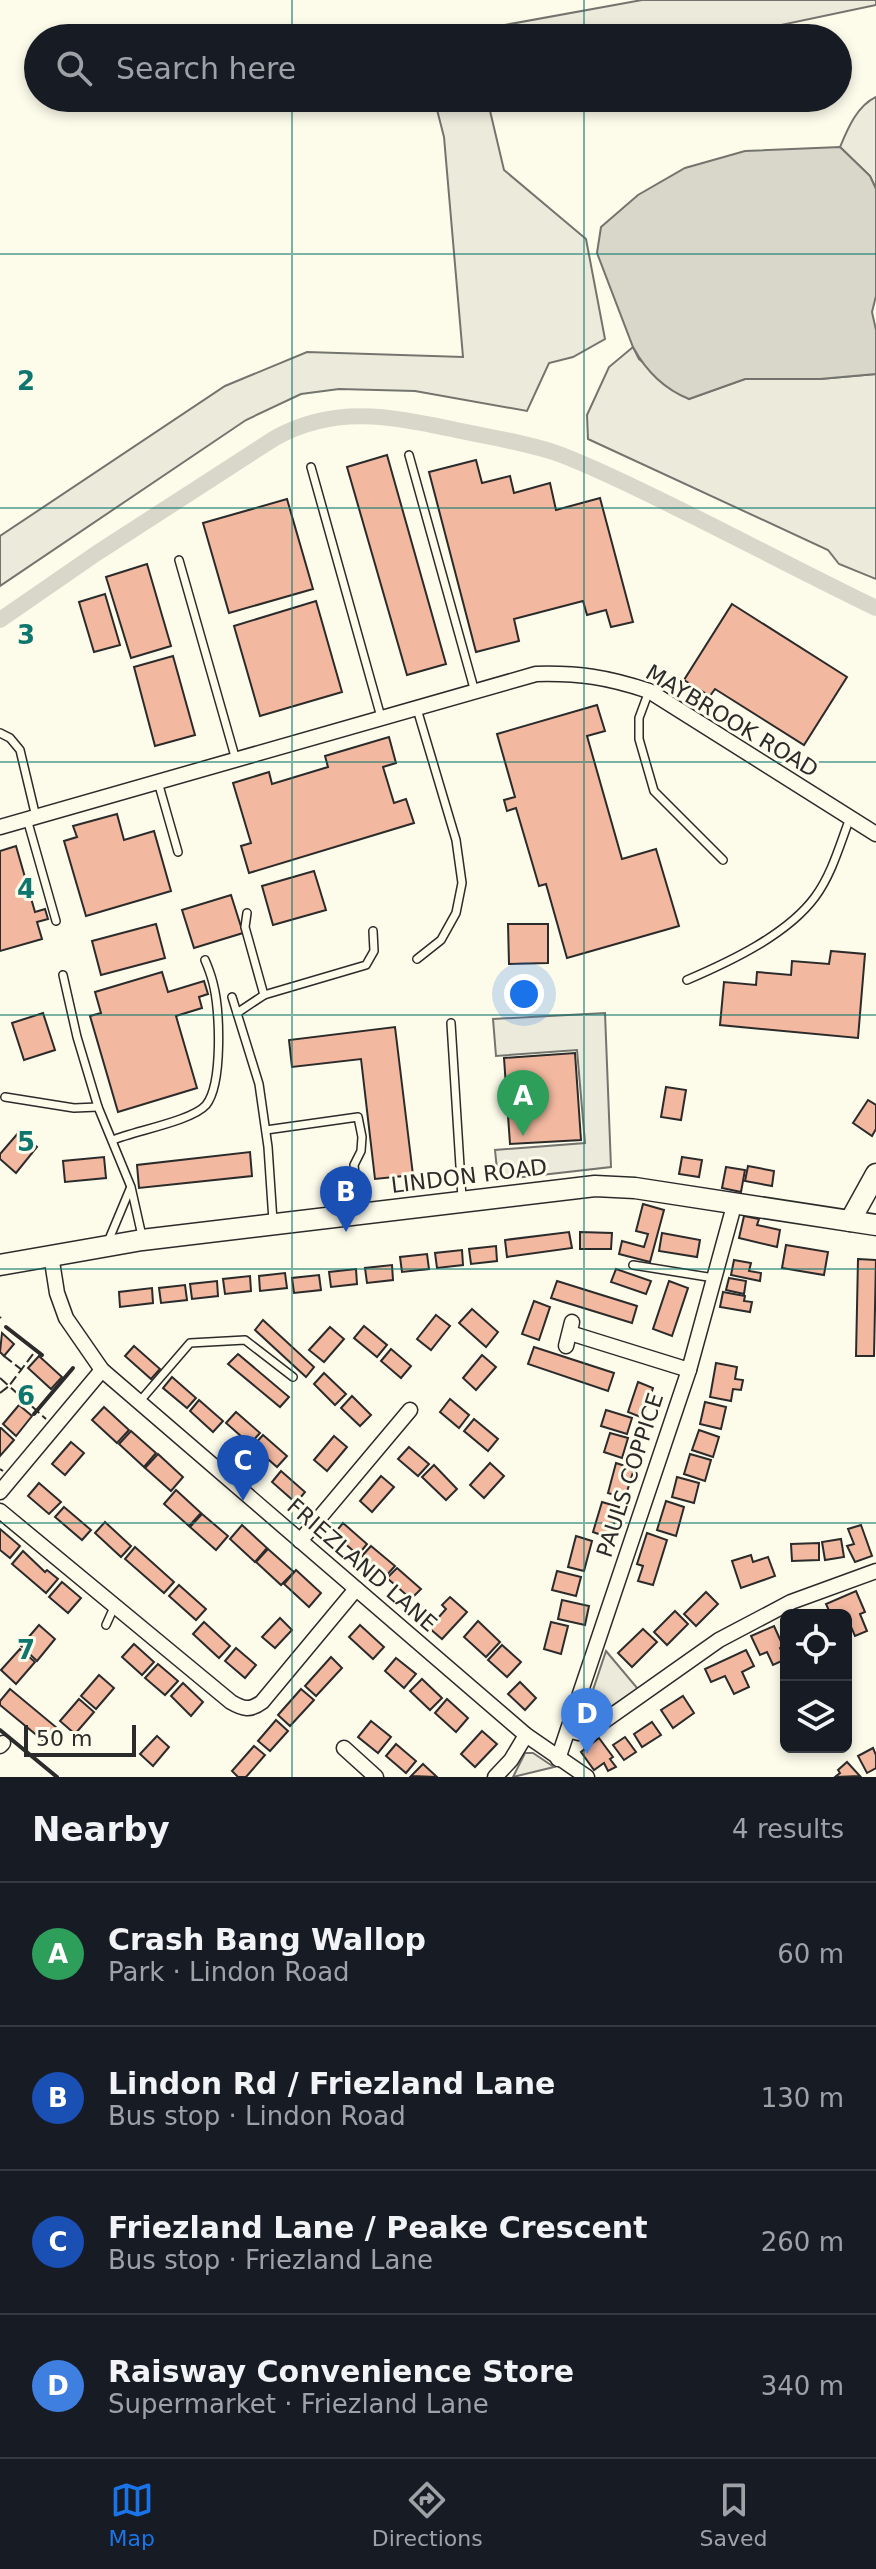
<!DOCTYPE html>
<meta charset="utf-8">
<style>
body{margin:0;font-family:"DejaVu Sans",sans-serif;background:#20242c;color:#f1f3f6}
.controls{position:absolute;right:24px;bottom:24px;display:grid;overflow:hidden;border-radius:12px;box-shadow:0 4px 12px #0003}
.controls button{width:72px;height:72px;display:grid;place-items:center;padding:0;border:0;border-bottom:2px solid #363941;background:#171b24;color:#f1f3f6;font:40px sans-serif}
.scale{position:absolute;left:24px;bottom:20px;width:112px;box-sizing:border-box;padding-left:8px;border:4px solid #2b2b2b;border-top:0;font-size:22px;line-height:28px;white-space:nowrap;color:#2b2b2b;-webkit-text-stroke:6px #fdfbea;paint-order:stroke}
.you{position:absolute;left:524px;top:994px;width:28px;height:28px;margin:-20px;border:6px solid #fff;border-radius:50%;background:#1a73e8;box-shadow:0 0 0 12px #1a73e833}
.badge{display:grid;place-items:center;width:52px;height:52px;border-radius:50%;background:#1a73e8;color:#fff;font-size:26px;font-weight:700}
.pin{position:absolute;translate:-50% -66px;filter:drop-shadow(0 2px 4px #0008)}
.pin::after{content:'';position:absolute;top:42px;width:28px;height:24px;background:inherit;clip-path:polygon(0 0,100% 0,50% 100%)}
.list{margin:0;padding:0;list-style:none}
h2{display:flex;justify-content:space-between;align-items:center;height:104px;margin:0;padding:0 32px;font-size:34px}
h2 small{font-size:26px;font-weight:400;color:#9ea1a6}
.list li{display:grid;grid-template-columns:52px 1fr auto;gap:24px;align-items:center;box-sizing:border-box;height:144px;padding:0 32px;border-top:2px solid #363941}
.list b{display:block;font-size:30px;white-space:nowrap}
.list p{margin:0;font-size:26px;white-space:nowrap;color:#9ea1a6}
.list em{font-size:26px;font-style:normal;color:#9ea1a6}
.icon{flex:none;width:44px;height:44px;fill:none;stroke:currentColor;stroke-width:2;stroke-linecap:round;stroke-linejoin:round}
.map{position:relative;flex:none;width:876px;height:1777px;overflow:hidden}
.search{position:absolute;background:#171b24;box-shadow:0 4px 12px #0003;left:24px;right:24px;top:24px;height:88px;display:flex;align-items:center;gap:20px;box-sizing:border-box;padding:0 28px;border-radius:44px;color:#9ea1a6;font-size:30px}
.sheet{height:680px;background:#171b24}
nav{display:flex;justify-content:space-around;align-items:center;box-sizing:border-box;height:112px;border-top:2px solid #363941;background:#171b24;font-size:22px;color:#9ea1a6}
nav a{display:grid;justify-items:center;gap:4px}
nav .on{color:#1a73e8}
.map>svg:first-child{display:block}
.green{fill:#ecebdb;stroke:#74746e;stroke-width:2}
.parking{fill:#eceadb;stroke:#74746e;stroke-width:2}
.water{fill:#d8d7c9;stroke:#74746e;stroke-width:2}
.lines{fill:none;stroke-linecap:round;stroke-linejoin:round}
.canal{stroke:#d8d7c9;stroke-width:16}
.building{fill:#f2b8a0;stroke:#2b2b2b;stroke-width:2}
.lane-casing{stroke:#2b2b2b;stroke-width:10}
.street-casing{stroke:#2b2b2b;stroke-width:17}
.secondary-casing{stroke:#2b2b2b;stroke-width:23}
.lane{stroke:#fdfbea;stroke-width:7}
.street{stroke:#fdfbea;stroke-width:14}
.secondary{stroke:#fdfbea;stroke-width:20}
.fence{stroke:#2b2b2b;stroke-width:2;stroke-dasharray:10 4;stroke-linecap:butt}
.wall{stroke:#2b2b2b;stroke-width:4}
.grid{fill:none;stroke:#0f766e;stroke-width:2;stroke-opacity:0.55}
.labels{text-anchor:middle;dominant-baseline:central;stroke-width:6;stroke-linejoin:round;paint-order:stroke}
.street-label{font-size:22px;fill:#2b2b2b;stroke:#fdfbea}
.grid-label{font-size:26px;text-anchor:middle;font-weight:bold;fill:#0f766e;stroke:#fdfbea;stroke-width:6;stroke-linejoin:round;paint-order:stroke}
</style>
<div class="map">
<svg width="876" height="1777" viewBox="0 0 876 1777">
<rect width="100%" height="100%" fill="#fdfbea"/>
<g class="green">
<polygon points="642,0 876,0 876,5 719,38 418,38 417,34 477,30"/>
<path d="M876 97V189L870 176 840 147C848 128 857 106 876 97Z"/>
<polygon points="434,98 487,98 504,170 586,239 605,339 573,357 549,363 527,411 415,391 339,389 301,394 246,420 0,586 0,536 225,386 307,352 463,357 444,137"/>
<polygon points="633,347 639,359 689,399 745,379 820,379 876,374 876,579 839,564 828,550 588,439 587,415 609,367"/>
<polygon points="606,1651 638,1689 595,1717 587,1719 585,1714"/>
<polygon points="525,1753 533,1753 554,1767 513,1777"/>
</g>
<polygon class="parking" points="605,1013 611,1167 498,1180 495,1150 585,1143 577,1050 496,1056 493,1019"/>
<path class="water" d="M840 147 870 176 876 189V296L872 312 876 330V374L820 379H745L689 399C664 389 646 371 633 347L597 253 601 227 638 195 685 168 745 151Z"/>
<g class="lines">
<path class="canal" d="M0 620 97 553 275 438C334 405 389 416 452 429 487 437 525 442 559 454 604 471 648 494 691 515 753 546 814 578 876 608"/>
</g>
<g class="building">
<polygon points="387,455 446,664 407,675 347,467"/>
<polygon points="476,460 482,483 510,476 514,493 550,483 556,510 600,498 633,622 611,627 606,610 587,615 583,601 514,619 519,641 476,652 429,472"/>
<polygon points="287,499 313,589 229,613 203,523"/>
<polygon points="147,564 171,646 131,658 106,577"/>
<polygon points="105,594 120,645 94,652 79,602"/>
<polygon points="316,601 342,692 260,716 234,626"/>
<polygon points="732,604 847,677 804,745 715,689 710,696 684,680"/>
<polygon points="173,656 195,735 155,746 134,667"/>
<polygon points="597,705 605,731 587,736 622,859 656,849 679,926 567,958 546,884 539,886 516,808 507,811 504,800 515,797 497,734"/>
<polygon points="389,737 396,763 383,767 394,803 406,799 414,823 249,873 241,846 251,843 233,783 269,772 272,784 328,767 325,756"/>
<polygon points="117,814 124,840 154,831 171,891 86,916 64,841 77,837 73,826"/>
<polygon points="16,846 35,912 45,909 48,919 37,922 42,939 0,951 0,851"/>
<polygon points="314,871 326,910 273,925 262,886"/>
<polygon points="231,895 243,933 194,948 182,910"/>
<polygon points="156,924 165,958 101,975 92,941"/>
<polygon points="508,924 548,924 548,963 509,964"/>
<polygon points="831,951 865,954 858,1038 720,1025 724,982 756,985 757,972 791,975 792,961 829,964"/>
<polygon points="162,972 168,992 204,981 208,994 199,997 202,1008 176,1016 197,1088 118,1112 90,1016 101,1013 95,992"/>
<polygon points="43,1013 55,1050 24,1060 12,1023"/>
<polygon points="395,1027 413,1175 375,1179 361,1059 292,1067 289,1040"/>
<polygon points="575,1053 581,1140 510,1144 504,1058"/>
<polygon points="666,1087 686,1090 681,1120 661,1117"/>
<polygon points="868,1100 876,1105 876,1129 872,1136 853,1123"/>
<polygon points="19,1132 37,1147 16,1173 0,1159 0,1154"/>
<polygon points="250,1152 252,1176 139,1188 137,1165"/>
<polygon points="104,1157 106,1178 65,1182 63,1161"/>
<polygon points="682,1157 702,1160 699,1177 679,1174"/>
<polygon points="748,1166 774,1171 772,1186 745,1181"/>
<polygon points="726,1167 745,1170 741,1192 722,1188"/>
<polygon points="643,1204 664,1210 650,1262 619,1254 622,1241 644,1247 648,1234 636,1231"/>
<polygon points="744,1216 759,1219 757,1225 780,1230 777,1247 739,1238"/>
<polygon points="569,1232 572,1248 507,1257 505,1240"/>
<polygon points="580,1232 612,1233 611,1249 580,1249"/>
<polygon points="662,1233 700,1240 697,1257 659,1251"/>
<polygon points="786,1245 828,1252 824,1275 782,1268"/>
<polygon points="496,1246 497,1261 471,1264 469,1249"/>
<polygon points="462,1250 463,1265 437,1268 435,1253"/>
<polygon points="427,1254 429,1269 402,1272 400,1257"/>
<polygon points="858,1259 876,1260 874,1356 856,1356"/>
<polygon points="734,1260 751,1263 749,1271 761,1273 760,1281 731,1275"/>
<polygon points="392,1265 393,1280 367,1283 365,1268"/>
<polygon points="356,1269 357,1284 331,1287 329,1272"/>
<polygon points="616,1269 651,1281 646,1294 611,1282"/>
<polygon points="285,1273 287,1288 260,1291 259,1276"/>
<polygon points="319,1275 321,1290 294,1293 292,1278"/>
<polygon points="250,1276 251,1291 225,1294 223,1279"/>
<polygon points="729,1278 746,1281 744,1294 726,1290"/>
<polygon points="217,1281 218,1296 192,1299 190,1284"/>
<polygon points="557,1281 637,1306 632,1323 551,1298"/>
<polygon points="669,1281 688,1288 672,1336 653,1329"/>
<polygon points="185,1285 187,1300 161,1303 159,1288"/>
<polygon points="152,1288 153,1303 120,1307 119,1292"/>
<polygon points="723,1292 745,1296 744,1301 752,1302 750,1312 720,1307"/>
<polygon points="534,1301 550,1307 539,1340 522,1334"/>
<polygon points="472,1309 498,1332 486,1347 459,1323"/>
<polygon points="436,1315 450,1326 431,1350 417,1339"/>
<polygon points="263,1320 314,1367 306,1377 255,1330"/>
<polygon points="364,1326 387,1345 377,1357 354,1338"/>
<polygon points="330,1327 344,1339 324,1362 309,1350"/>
<polygon points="2,1333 14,1344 4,1356 0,1352"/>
<polygon points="134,1346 160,1369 151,1379 125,1356"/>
<polygon points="534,1347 614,1373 608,1391 528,1364"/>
<polygon points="391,1349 411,1366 401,1378 381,1361"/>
<polygon points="238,1354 289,1397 280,1407 228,1364"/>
<polygon points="482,1355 496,1367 476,1390 463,1378"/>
<polygon points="39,1356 62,1377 51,1389 28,1368"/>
<polygon points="716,1363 737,1367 735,1379 743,1380 741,1390 733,1389 731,1401 710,1397"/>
<polygon points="324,1373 346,1394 335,1405 314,1384"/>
<polygon points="172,1377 196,1398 187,1408 163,1388"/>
<polygon points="638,1382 653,1388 643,1418 628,1412"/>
<polygon points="352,1396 371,1415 360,1426 341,1408"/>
<polygon points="450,1399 469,1415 459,1428 440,1412"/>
<polygon points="199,1400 223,1421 213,1432 190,1411"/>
<polygon points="705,1402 726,1407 721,1429 700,1424"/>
<polygon points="19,1405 32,1416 16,1436 3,1424"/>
<polygon points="104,1407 129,1430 117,1443 92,1420"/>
<polygon points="606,1410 632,1418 627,1434 601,1426"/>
<polygon points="236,1412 260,1433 250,1444 226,1423"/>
<polygon points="474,1419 498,1439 488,1451 464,1431"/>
<polygon points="1,1428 14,1440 0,1456 0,1428"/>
<polygon points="699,1430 719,1437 713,1457 692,1450"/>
<polygon points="131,1431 156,1453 144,1467 119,1444"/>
<polygon points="610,1433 628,1438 622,1458 604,1452"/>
<polygon points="263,1435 287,1456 277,1467 253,1446"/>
<polygon points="334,1436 347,1447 327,1471 314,1460"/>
<polygon points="71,1442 84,1453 65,1475 52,1464"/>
<polygon points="409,1447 429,1464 418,1476 398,1459"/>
<polygon points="158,1454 183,1477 171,1491 145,1468"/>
<polygon points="690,1454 711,1460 705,1481 684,1474"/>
<polygon points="490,1463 504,1476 484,1498 470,1485"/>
<polygon points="616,1463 634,1469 625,1498 608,1493"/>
<polygon points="434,1465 457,1489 446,1500 422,1477"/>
<polygon points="281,1471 305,1492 296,1503 272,1482"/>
<polygon points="381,1476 394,1487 372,1512 360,1501"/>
<polygon points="677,1477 699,1483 694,1503 672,1497"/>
<polygon points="39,1483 61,1502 49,1514 28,1496"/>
<polygon points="176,1490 201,1513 189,1526 164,1504"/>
<polygon points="666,1501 684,1507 676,1536 657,1530"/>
<polygon points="602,1502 619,1507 610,1538 593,1532"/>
<polygon points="64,1507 91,1530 82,1540 55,1517"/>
<polygon points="202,1514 228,1536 216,1550 190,1527"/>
<polygon points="105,1522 131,1546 121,1557 95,1533"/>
<polygon points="343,1523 367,1544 358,1555 334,1534"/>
<polygon points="242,1525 267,1548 255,1562 230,1539"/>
<polygon points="861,1525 872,1556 855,1562 847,1546 854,1544 848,1529"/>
<polygon points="0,1529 20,1546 10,1558 0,1550"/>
<polygon points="647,1533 667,1540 653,1585 638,1581 643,1566 637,1564"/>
<polygon points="576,1536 592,1541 584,1571 568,1567"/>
<polygon points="841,1539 844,1557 825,1560 822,1542"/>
<polygon points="819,1543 819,1560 792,1561 791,1544"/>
<polygon points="371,1546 395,1566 385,1577 362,1556"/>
<polygon points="135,1547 174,1582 164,1593 125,1559"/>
<polygon points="268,1549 294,1572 281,1585 256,1562"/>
<polygon points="23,1551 45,1572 47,1570 58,1579 46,1593 12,1564"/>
<polygon points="751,1555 753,1562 768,1557 775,1576 741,1588 732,1561"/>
<polygon points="397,1568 421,1589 411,1599 387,1578"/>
<polygon points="296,1570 321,1593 309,1607 284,1584"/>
<polygon points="557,1571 581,1577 576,1596 552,1590"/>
<polygon points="62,1582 81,1598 68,1613 49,1597"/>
<polygon points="179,1585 206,1609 196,1620 169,1596"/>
<polygon points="856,1591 865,1612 860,1614 867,1631 855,1636 848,1620 846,1621 846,1615 831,1615 826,1604"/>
<polygon points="706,1592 718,1604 696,1626 684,1614"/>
<polygon points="450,1597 467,1612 442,1639 429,1628 446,1609 442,1605"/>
<polygon points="562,1600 589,1606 585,1625 558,1619"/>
<polygon points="675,1611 688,1624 667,1645 654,1632"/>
<polygon points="280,1618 292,1630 275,1648 262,1637"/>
<polygon points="478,1621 500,1642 486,1657 464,1637"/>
<polygon points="204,1622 230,1646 219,1658 193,1634"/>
<polygon points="551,1622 568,1626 561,1654 544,1649"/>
<polygon points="39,1625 55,1639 37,1661 21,1646"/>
<polygon points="360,1625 384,1647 373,1659 349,1637"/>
<polygon points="774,1626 783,1646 780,1648 786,1659 773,1665 767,1652 760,1655 751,1636"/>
<polygon points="643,1629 657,1642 632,1667 618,1653"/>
<polygon points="134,1644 154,1662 142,1675 122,1657"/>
<polygon points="502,1645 521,1662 507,1677 488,1660"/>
<polygon points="236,1648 256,1665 245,1678 225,1661"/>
<polygon points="20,1649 35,1662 16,1684 1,1670"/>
<polygon points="746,1650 754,1666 742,1672 749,1687 734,1694 725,1676 711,1682 705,1669"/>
<polygon points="331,1657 342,1668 316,1696 305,1686"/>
<polygon points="396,1658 416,1674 404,1688 385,1671"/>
<polygon points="158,1664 178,1681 165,1695 145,1678"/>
<polygon points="99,1675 114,1688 96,1709 81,1696"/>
<polygon points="422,1679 442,1698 430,1710 410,1691"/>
<polygon points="520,1682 536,1698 525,1710 508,1694"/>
<polygon points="183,1683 203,1702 191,1716 171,1696"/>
<polygon points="10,1689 57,1728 45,1742 0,1705 0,1701"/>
<polygon points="301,1689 314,1700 290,1726 278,1715"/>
<polygon points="683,1696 694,1713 673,1728 661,1710"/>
<polygon points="79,1699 94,1712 75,1734 60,1721"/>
<polygon points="447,1699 468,1718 456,1732 435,1713"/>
<polygon points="276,1720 288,1731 270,1751 258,1741"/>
<polygon points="371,1721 391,1737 378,1753 358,1737"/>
<polygon points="652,1722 661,1735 642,1747 634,1734"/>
<polygon points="482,1731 497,1744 475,1767 461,1754"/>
<polygon points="157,1736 169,1747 153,1766 140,1754"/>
<polygon points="625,1737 636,1752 624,1760 613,1745"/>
<polygon points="599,1738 613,1757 610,1759 616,1767 608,1771 604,1763 594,1770 581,1752"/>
<polygon points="396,1744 416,1761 406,1773 386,1756"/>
<polygon points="254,1746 265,1755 246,1777 238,1777 232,1771"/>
<polygon points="873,1748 876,1755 876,1768 867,1773 858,1756"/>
<polygon points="847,1762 860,1776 835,1777 840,1773 838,1770"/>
<polygon points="423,1764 437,1777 411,1776"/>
</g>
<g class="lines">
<g class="lane-casing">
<g id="lane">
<polyline points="409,455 475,692"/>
<polyline points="311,467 381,717"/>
<polyline points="179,560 236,760"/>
<polyline points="649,691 639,718 639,739 654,791 723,860"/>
<polyline points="417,709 456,840 462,883 456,913 441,940 417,959"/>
<polyline points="0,733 10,738 20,750 36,817"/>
<polyline points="158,782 178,852"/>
<polyline points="27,819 56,921"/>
<polyline points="247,913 245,927 264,995"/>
<polyline points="63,975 77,1037 98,1107 131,1187 142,1236"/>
<path d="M687 980C729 962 787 935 815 897 832 874 840 844 850 818"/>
<polyline points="232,997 259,1084 268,1147 273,1221"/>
<polyline points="237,1013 264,995 366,965 374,951 373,931"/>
<polyline points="451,1023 462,1198"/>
<polyline points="5,1097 74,1108 98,1107"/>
<polyline points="266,1130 358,1117 362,1137 361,1151 354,1165 359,1211"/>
<path d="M113 1140C134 1131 192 1121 206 1105 223 1084 220 1009 213 983 211 975 208 967 205 960"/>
<polyline points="107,1244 130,1189"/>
<polyline points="633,1265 714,1278"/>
<polyline points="140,1401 190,1343 245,1340 293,1377"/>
<polyline points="106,1625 115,1605"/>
</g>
</g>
<g class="street-casing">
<g id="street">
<path d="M0 827 536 674C580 673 607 677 649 691L876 834"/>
<polyline points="51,1255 57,1293 66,1318 102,1370 526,1735 587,1777"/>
<polyline points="570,1333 689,1370"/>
<polyline points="566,1346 572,1322"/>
<polyline points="0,1492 102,1370"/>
<path d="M0 1511 231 1702C243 1709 250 1711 262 1702L356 1589"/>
<polyline points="300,1541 410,1410"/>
<polyline points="568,1730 579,1733 590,1731 719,1640 791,1602 876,1571"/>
<polyline points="0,1746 3,1743"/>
<polyline points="344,1748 376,1777"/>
<polyline points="558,1759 689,1370 735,1202"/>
<polyline points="495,1777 511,1760 526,1735"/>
</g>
</g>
<g class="secondary-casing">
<g id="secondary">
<polyline points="850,1221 876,1174"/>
<polyline points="0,1265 142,1240 595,1186 635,1188 876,1225"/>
</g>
</g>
<use href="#lane" class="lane"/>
<use href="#street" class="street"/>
<use href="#secondary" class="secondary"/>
<g class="fence">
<polyline points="0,1317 1,1318"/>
<polyline points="4,1356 22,1370"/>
<polyline points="0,1378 9,1386 36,1350"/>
<polyline points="0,1393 9,1386 46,1419"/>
<polyline points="0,1469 3,1471"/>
</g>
<g class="wall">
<polyline points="6,1327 42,1355"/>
<polyline points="34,1414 73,1368"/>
<polyline points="0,1730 57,1777"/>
</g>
</g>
<path class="grid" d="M292 0V38M584 0V38M292 98V1777M584 98V1777M0 254H876M0 508H876M0 762H876M0 1015H876M0 1269H876M0 1523H876"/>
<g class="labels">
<g class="street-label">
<text transform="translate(732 721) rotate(31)">MAYBROOK ROAD</text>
<text transform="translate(469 1176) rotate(-7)">LINDON ROAD</text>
<text transform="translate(630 1475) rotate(-72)">PAULS COPPICE</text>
<text transform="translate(362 1565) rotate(41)">FRIEZLAND LANE</text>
</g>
</g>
<g class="grid-label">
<text x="26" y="390">2</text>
<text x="26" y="644">3</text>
<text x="26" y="898">4</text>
<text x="26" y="1151">5</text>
<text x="26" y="1405">6</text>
<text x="26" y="1659">7</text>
</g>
</svg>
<div class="controls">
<button><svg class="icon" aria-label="locate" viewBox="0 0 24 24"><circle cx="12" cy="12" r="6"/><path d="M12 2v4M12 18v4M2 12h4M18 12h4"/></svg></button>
<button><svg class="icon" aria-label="layers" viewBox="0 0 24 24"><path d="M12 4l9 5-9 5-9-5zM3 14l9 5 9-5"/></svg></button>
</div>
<div class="scale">50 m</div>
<div class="you"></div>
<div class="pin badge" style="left:523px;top:1136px;background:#2e9e5b">A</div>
<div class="pin badge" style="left:346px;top:1232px;background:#1a4fb4">B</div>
<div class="pin badge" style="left:243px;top:1501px;background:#1a4fb4">C</div>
<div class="pin badge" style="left:587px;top:1754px;background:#3f7fe0">D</div>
<div class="search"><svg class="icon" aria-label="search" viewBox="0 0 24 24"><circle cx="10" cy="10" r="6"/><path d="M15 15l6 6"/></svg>Search here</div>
</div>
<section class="sheet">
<h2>Nearby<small>4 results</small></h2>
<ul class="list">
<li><span class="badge" style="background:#2e9e5b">A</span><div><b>Crash Bang Wallop</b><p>Park · Lindon Road</p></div><em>60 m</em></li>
<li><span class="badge" style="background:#1a4fb4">B</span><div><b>Lindon Rd / Friezland Lane</b><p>Bus stop · Lindon Road</p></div><em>130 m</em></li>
<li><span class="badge" style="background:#1a4fb4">C</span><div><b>Friezland Lane / Peake Crescent</b><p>Bus stop · Friezland Lane</p></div><em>260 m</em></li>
<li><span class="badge" style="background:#3f7fe0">D</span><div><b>Raisway Convenience Store</b><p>Supermarket · Friezland Lane</p></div><em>340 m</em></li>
</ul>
</section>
<nav>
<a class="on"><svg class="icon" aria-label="map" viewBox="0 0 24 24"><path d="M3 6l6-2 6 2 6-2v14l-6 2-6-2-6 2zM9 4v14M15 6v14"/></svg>Map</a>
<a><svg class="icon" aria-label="directions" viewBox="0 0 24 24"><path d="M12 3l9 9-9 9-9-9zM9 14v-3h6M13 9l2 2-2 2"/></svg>Directions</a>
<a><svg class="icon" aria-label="saved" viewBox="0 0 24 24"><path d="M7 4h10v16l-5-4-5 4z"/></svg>Saved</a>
</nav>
